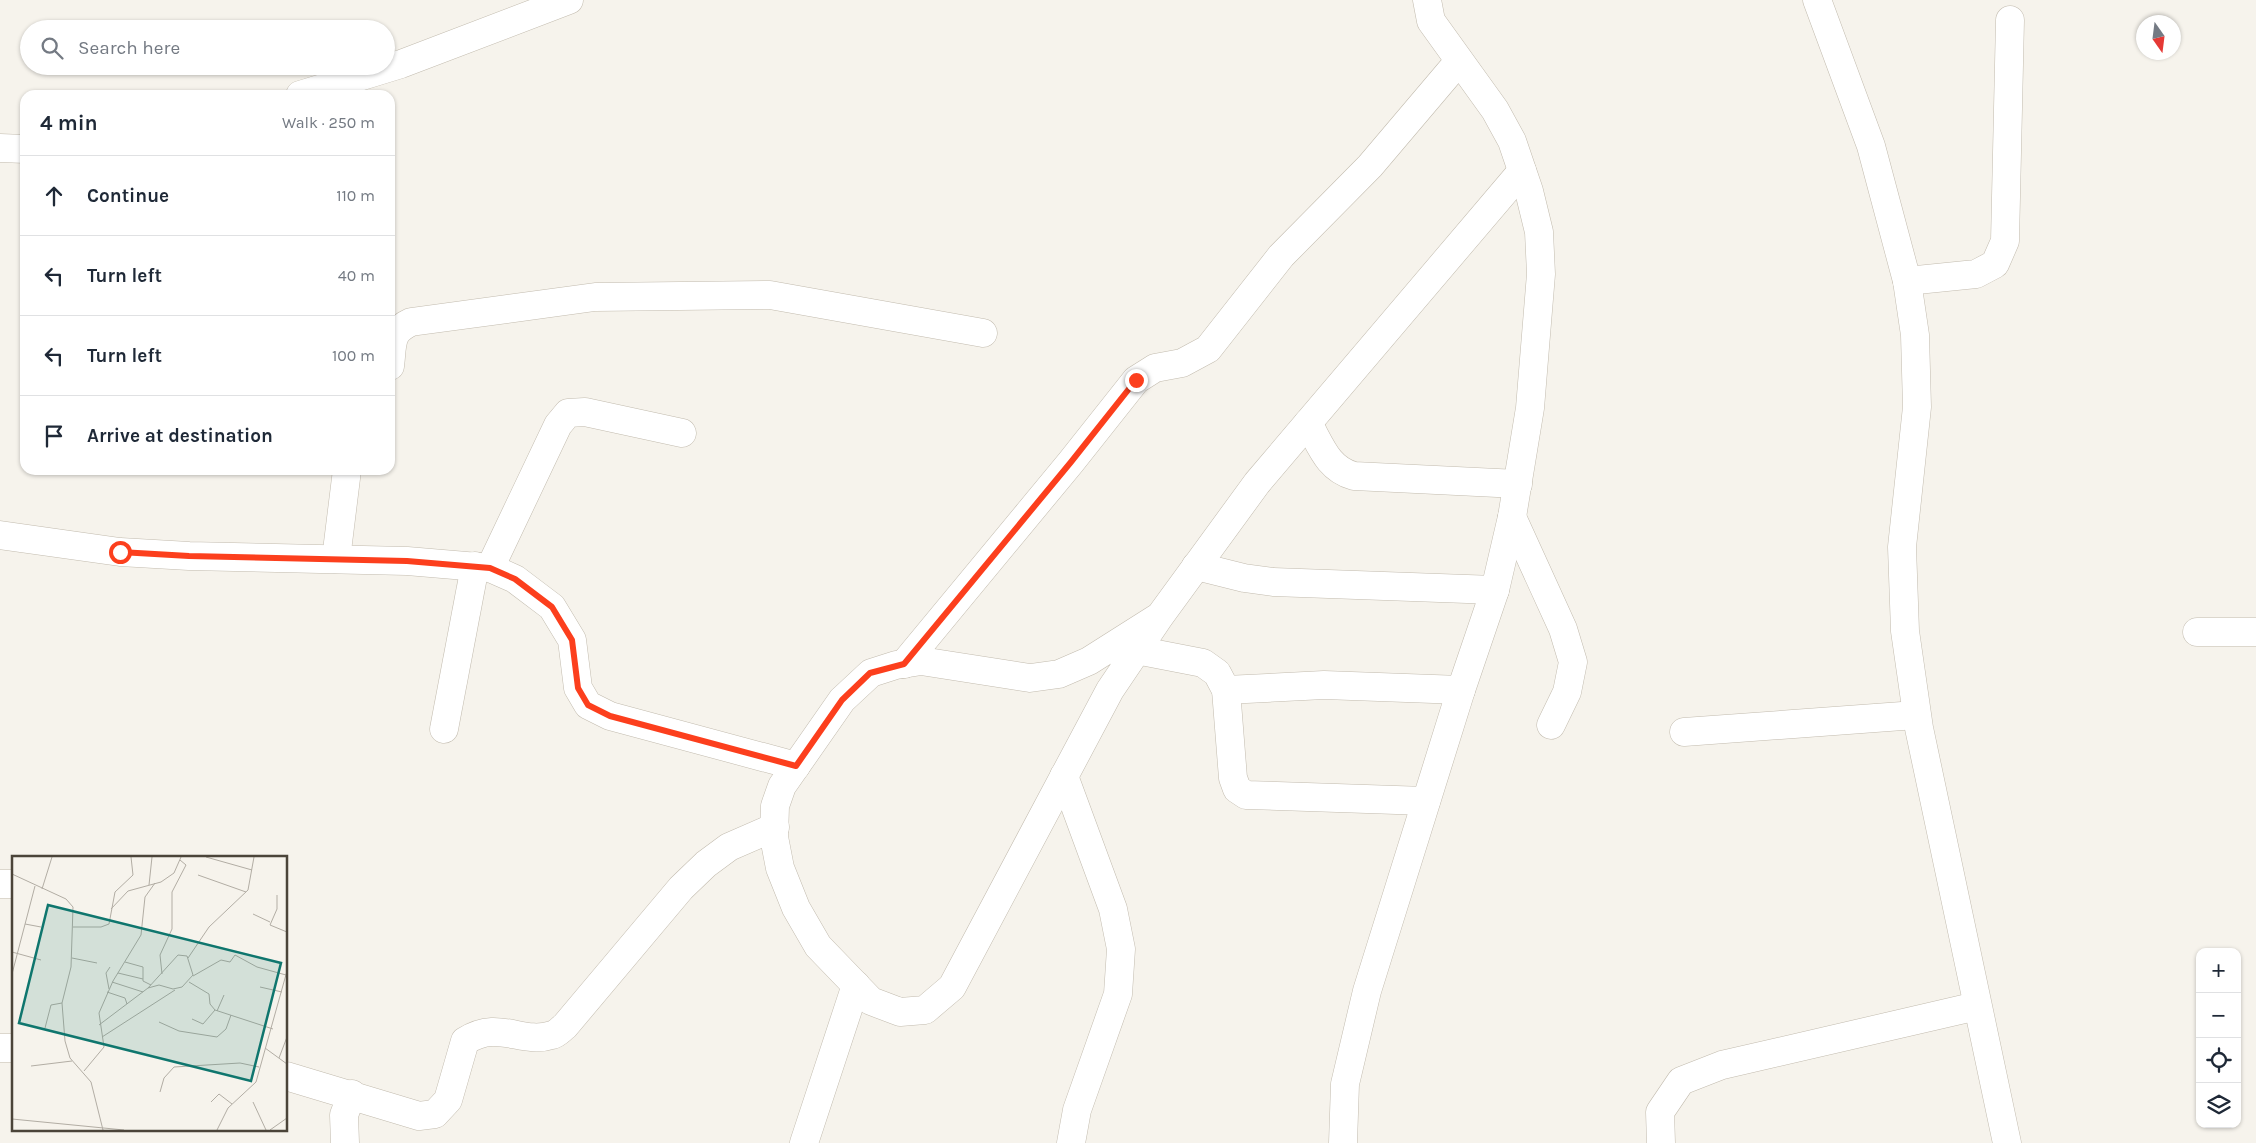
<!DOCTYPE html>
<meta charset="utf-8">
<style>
body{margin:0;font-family:Karla,sans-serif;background:#f6f6f7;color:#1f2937}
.controls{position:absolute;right:15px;bottom:15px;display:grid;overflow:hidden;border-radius:10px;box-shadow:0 1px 4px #0004}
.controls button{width:45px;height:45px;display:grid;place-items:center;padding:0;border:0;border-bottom:1px solid #e0e1e3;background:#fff;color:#1f2937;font:25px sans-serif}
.compass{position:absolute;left:2136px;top:15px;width:45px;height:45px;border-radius:50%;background:#fff;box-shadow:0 1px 4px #0004;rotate:166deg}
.stop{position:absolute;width:15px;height:15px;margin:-11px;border:4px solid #fc3f1d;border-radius:50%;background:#fff}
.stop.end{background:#fc3f1d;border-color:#fff;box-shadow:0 1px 5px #0008}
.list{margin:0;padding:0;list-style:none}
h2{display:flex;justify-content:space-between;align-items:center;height:65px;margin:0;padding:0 20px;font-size:21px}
h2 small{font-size:16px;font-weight:400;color:#747a83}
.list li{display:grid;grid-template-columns:32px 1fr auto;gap:15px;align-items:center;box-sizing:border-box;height:80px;padding:0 20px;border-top:1px solid #e0e1e3}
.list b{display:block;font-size:19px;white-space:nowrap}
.list em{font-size:16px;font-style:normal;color:#747a83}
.icon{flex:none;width:28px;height:28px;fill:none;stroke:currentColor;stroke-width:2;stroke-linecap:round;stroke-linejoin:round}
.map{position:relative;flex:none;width:2256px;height:1143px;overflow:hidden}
.search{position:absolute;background:#fff;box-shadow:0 1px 4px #0004;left:20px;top:20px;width:375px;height:55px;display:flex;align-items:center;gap:12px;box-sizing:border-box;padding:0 18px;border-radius:28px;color:#747a83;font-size:19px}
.panel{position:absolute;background:#fff;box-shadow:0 1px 4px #0004;left:20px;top:90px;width:375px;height:385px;border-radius:15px}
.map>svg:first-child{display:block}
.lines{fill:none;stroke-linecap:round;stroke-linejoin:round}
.minor-casing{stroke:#c2bbae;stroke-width:29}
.minor{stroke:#fff;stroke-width:28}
.route{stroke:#fc3f1d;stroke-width:6}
.inset-road{fill:none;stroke:#b2ada4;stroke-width:1}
.view{fill:#0f766e;fill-opacity:0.15;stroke:#0f766e;stroke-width:2.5}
.inset-edge{fill:none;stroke:#4b4439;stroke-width:2.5}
</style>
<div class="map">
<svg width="2256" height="1143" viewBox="0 0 2256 1143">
<rect width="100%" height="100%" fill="#f6f3ec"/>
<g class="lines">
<g class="minor-casing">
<g id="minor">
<polyline points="1817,0 1871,146 1907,281 1915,335 1917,407 1902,547 1905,631 1919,728 2007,1143"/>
<polyline points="300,95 401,64 569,0"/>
<polyline points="0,148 25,149"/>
<polyline points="1907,281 1976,274 1995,264 2005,241 2010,20"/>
<path d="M390 366C393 344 389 332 411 322L595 297 770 295 983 333"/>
<path d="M1308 423C1321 446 1328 469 1354 476L1518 484"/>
<polyline points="1512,517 1563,629 1573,662 1567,692 1551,725"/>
<polyline points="0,535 120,552 189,556 407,561 490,568 515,579 552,607 572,640 578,688 588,705 610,716 796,766"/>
<polyline points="336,559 347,470"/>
<polyline points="1196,566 1244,578 1273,582 1495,590"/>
<polyline points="490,568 558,425 568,413 585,412 682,433"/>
<polyline points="1160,616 1089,661 1059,674 1030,678 921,661 896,665 871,673 842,700 782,786 775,806 774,837 780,868 796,908 818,946 871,1001 900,1012 925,1010 952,987 1110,690 1160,616 1257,483 1522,171"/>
<polyline points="2197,632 2256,632"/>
<polyline points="1136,650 1203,663 1217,673 1226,690 1233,778 1237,789 1246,795 1426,801"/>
<polyline points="904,664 1071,462 1136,380 1155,368 1182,363 1208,349 1281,256 1370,166 1459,61"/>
<polyline points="1226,690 1324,685 1461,690"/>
<polyline points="444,729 475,566"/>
<polyline points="1684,732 1916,715"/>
<polyline points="1064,776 1113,909 1121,949 1118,994 1077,1110 1071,1143"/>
<polyline points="0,884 14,884"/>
<polyline points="0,1048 14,1048"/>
<path d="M286 1076 419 1116 435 1114 448 1100 465 1041C499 1019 521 1045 552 1035 557 1034 561 1029 565 1026L681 888 706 864 729 847 775 827"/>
<polyline points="345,1143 344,1115 352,1094"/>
<polyline points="804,1143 856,985"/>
<polyline points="1343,1143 1345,1084 1367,991 1461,690 1495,590 1512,517 1530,408 1541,274 1539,232 1529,191 1512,141 1495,110 1431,21 1427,0"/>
<polyline points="1661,1143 1660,1112 1681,1081 1722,1065 1977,1006"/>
</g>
</g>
<use href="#minor" class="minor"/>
</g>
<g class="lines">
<polyline class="route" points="120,552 189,556 407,561 490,568 515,579 552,607 572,640 578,688 588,705 610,716 796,766 842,700 870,673 904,664 1071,462 1136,380"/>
</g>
<g transform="translate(12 856)">
<rect width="275" height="275" fill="#f6f3ec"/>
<path class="inset-road" d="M194 1 240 14M0 18 54 43 61 51 59 111 50 147 53 185 58 202 79 226 91 274M186 19 234 36M137 29 140 1M30 33 40 1M265 39V53L258 69 275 76M99 53 116 35 149 26 162 17 169 1M241 58 258 66M13 68 29 71M61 71H89L97 68 103 36 121 19 119 1M0 96 29 104M60 102 85 107M176 102 197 71 236 34 242 1M113 106 131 111V125L139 129M106 117 131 123M0 118 23 30M150 118 148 99 160 73V36L174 9 168 4M181 120 209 104 218 106 223 99 245 111 274 119M100 126 131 136M177 126 197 138 198 148 203 154 261 173M248 131 270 136M97 133 94 117 98 111M95 136 113 142 115 148M205 155 212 139M180 163 191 168 203 154M147 166 167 175 205 181 214 173 219 159M87 169 136 132 166 99 175 100 181 119 170 131 161 133 147 129 136 132M33 172 39 149 50 147M90 181 163 134M253 192 275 208M267 202 275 181M19 210 60 205M72 215 92 191 87 157 101 125 129 79 133 41 143 27M148 236 152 222 162 211 228 207 247 211M199 246 207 238 220 248M241 246 254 274M0 263 112 274M205 274 216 252 244 226 275 115M258 274 275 262"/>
<path class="view" d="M36 49 269 107 239 225 7 167Z"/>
<rect width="275" height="275" class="inset-edge"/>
</g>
</svg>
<div class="controls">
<button>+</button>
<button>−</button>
<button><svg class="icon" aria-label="locate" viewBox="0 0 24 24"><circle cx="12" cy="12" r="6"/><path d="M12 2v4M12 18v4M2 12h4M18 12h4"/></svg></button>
<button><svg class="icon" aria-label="layers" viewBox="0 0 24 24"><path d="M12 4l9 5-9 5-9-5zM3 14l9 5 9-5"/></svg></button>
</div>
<svg class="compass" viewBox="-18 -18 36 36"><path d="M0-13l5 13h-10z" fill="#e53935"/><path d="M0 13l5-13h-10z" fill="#747a83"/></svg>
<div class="stop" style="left:120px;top:552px"></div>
<div class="stop end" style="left:1136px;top:380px"></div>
<div class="search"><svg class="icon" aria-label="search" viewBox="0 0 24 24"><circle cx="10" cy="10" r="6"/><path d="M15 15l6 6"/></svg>Search here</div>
<section class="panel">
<h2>4 min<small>Walk · 250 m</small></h2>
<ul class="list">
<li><svg class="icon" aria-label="ahead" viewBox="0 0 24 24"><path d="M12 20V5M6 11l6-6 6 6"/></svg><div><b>Continue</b></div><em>110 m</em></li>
<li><svg class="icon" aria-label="left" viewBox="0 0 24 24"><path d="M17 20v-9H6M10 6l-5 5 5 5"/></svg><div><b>Turn left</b></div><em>40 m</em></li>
<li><svg class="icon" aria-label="left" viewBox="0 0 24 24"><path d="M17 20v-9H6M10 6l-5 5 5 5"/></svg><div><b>Turn left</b></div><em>100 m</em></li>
<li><svg class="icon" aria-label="arrive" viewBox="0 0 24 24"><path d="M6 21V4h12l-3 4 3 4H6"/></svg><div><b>Arrive at destination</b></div></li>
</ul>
</section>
</div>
